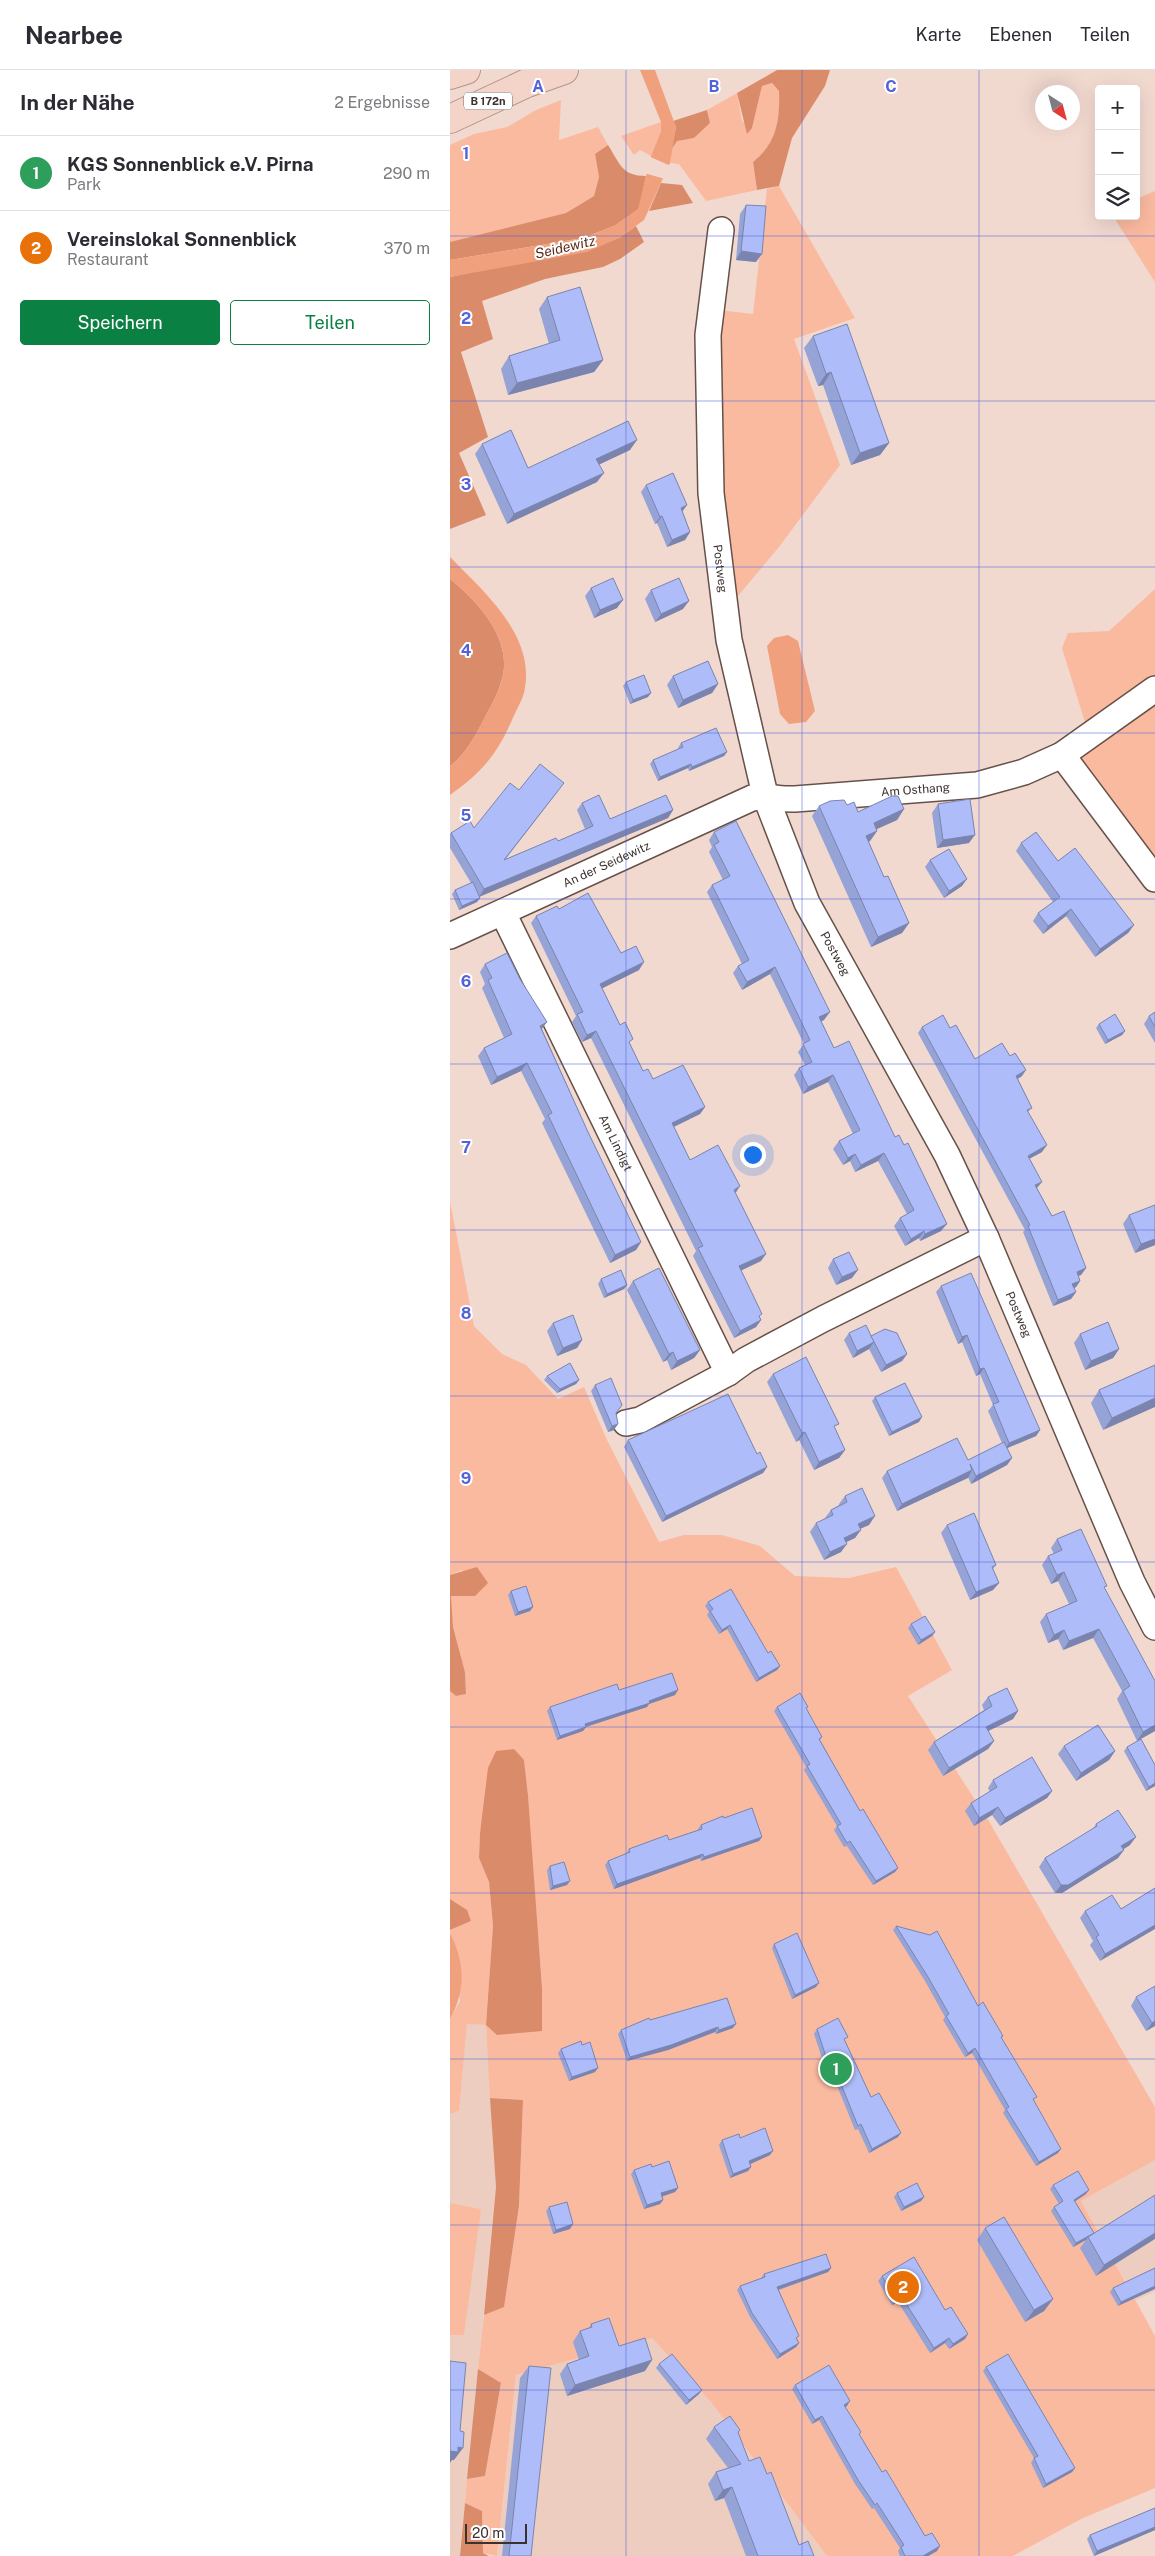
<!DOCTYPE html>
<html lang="de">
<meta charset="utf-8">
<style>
body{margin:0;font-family:"Public Sans",sans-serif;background:#f7f7f7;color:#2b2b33}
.controls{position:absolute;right:15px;top:15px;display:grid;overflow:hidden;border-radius:5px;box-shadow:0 5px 20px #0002}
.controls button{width:45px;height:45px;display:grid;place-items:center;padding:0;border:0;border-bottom:1px solid #e1e1e2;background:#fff;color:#2b2b33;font:25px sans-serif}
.compass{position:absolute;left:585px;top:15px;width:45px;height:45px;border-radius:50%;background:#fff;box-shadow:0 5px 20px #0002;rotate:144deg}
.scale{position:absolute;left:15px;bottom:12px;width:62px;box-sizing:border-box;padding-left:5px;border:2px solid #3b312e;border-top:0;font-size:14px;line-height:18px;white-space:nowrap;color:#3b312e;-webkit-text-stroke:4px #fff;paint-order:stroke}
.you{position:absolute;left:302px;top:1084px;width:18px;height:18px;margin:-12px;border:4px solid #fff;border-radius:50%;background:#1a73e8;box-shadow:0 0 0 8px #1a73e833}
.badge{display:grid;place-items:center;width:32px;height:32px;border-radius:50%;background:#0b8043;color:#fff;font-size:16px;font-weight:700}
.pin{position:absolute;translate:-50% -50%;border:2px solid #fff;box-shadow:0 1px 5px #0006}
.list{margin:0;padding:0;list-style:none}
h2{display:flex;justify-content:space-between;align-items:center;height:65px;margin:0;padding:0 20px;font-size:21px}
h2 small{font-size:16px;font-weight:400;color:#7c7c81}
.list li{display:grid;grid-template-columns:32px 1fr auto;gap:15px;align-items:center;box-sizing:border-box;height:75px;padding:0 20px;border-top:1px solid #e1e1e2}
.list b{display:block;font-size:19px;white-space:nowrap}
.list p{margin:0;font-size:16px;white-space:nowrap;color:#7c7c81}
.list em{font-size:16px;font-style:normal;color:#7c7c81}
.actions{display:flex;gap:10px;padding:15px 20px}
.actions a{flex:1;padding:11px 0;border:1px solid #0b8043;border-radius:5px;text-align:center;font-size:18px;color:#0b8043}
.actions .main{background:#0b8043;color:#fff}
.icon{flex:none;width:28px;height:28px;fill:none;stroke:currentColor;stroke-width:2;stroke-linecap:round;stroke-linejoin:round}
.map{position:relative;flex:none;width:705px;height:2486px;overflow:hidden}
header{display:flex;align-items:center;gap:30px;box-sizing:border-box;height:70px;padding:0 25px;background:#fff;border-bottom:1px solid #e1e1e2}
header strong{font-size:24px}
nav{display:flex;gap:28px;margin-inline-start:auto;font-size:18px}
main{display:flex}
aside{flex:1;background:#fff}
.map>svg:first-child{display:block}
.built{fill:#eccdc0}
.green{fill:#fabaa0;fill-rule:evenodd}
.forest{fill:#da8b6a}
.water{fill:#f1a07e}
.pier{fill:#f2d9d0}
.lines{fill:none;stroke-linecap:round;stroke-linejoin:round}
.minor-casing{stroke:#665149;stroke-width:28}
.trunk-casing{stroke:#b2948a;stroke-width:30}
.minor{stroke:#fff;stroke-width:25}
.trunk{stroke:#f4d4c8;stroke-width:28}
.wall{fill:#96a3d6}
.shaded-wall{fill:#7a84ae}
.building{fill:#aebdf9;stroke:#7a84ae}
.grid{fill:none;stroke:#5263d9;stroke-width:1;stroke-opacity:0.55}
.labels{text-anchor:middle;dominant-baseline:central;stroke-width:4;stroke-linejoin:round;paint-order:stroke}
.shield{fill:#fff;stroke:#766f6d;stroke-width:1}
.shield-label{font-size:11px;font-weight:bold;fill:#3b312e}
.street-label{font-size:12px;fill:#3b312e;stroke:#fff}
.water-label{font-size:14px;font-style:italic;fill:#5e2a14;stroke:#fff}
.grid-label{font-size:16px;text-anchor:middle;font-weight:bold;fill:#5263d9;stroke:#fff;stroke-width:4;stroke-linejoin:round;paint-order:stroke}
</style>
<header>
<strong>Nearbee</strong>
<nav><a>Karte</a><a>Ebenen</a><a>Teilen</a></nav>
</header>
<main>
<aside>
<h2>In der Nähe<small>2 Ergebnisse</small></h2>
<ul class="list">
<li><span class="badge" style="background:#2e9e5b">1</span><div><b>KGS Sonnenblick e.V. Pirna</b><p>Park</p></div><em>290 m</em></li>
<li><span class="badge" style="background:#e8710a">2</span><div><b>Vereinslokal Sonnenblick</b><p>Restaurant</p></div><em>370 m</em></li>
</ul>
<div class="actions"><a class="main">Speichern</a><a>Teilen</a></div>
</aside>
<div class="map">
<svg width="705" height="2486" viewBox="0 0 705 2486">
<rect width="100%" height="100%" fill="#f2d9d0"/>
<g class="built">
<polygon points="17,1954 36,1955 46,2117 10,2486 0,2486 0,2265 14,2265 30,2139 0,2133 0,2044 9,2041"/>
<polygon points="705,2090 705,2222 686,2230 631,2131"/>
<polygon points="202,2268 261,2332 377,2486 47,2486 66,2305"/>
</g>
<g class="green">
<path d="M322 13 329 21C330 51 328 72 303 92L307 120 256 131 229 94 220 93 221 80 227 70 244 68 260 53 257 40 287 23 292 51 302 58 312 16Z"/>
<polygon points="111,30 109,70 148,57 158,75 145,84 149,107 144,126 116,143 0,172 0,75 24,64 57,57 86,40"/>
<polygon points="211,52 211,61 201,86 190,80 184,85 171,66"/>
<polygon points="329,116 405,248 344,269 390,395 329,477 288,526 281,523 273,443 268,240 303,244 317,119"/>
<polygon points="705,121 705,212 663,146 686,146 686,129"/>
<polygon points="705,519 705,615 637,659 612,578 618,563 659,561"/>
<polygon points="705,625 705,799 624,690"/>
<path d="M0 1131 24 1256 52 1284 76 1295 108 1329 134 1317 156 1368 209 1472 234 1465H272L310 1476 345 1506 399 1508 446 1497 502 1600 458 1626 540 1753 705 2037V2090L631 2131 705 2266V2418L631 2449 563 2486H377L261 2332 202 2268 66 2305 47 2486 33 2483 32 2441 15 2433 17 2409 35 2406 51 2314 28 2299 34 2245 54 2236 69 2136 73 2030 40 2028 36 1955 17 1954 9 2041 0 2044V1949L10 1931 0 1860 21 1851 8 1834 0 1829V1621L6 1626 16 1624 15 1602 3 1557 0 1526H25L12 1500 0 1505ZM74 1690 92 1918 36 1955 43 1856 39 1812 29 1788 30 1763 33 1744Z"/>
<polygon points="0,2133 31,2139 14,2265 0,2265"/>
</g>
<g class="forest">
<path d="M327 0H380L375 16 342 68 329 116 307 120 303 92C327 73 330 50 329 21L322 13 312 16 302 58 297 64 287 23Z"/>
<polygon points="257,40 260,53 244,68 227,71 221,80 226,57 223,51"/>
<path d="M158 75C170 94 172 106 196 106L189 139 164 156 133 168 0 190V172L116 143 144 126 149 107 145 84Z"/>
<polygon points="211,113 232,115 243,133 199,141"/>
<polygon points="186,156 194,172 170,189 153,197 95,209 32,231 43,269 11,282 38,367 9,383 36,445 0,459 0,207 169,168"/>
<path d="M0 509C29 532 65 572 51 612 48 624 41 636 35 647 26 665 16 684 0 696Z"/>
<polygon points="27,1497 38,1513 25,1526 1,1526 3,1557 15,1602 16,1624 6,1626 0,1621 0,1505"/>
<polygon points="64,1679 74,1690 78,1726 92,1918 92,1961 47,1965 36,1955 43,1856 39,1812 29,1788 30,1763 38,1698 46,1681"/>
<polygon points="0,1829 17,1840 21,1851 0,1860"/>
<polygon points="40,2028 73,2030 69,2136 54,2237 34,2245 46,2117"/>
<polygon points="28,2299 51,2313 35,2406 17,2409"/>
<polygon points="15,2433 32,2441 33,2483 39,2486 10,2486"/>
</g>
<g class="water">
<polygon points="190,0 205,0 226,57 220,93 194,150 169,168 137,182 0,207 0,190 133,168 164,156 188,139 201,86 211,61 211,52"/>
<path d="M0 487C34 522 84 564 75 618 74 628 66 640 62 650 47 685 31 703 0 725V696C16 684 26 665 35 647 41 636 48 624 51 612 65 572 29 532 0 509Z"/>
<polygon points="338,565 348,571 365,641 356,652 339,654 330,644 317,576 324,568"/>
<path d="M0 1863C15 1893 16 1920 0 1949Z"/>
</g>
<polygon class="pier" points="198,86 221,96 215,109 194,103"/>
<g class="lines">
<g class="minor-casing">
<g id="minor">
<path id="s1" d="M271 160 258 265 261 423 279 570 315 725 357 833 497 1085 536 1168 682 1512 705 1557"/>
<polyline points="612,685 705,809"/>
<path id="s2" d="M53 843 278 1303 296 1290 373 1249 536 1168"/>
<path id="s3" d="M0 866 302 728C317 725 330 730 345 729L527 715 574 702 612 685 705 619"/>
<polyline points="176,1353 190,1350 278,1303"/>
</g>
</g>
<g class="trunk-casing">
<g id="trunk">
<polyline points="0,5 16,0"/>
<polyline points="0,49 77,13 114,0"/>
</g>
</g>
<use href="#minor" class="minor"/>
<use href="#trunk" class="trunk"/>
</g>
<g class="wall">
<polygon points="296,135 306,192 286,190 290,144"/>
<polygon points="97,227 153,290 144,302 58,325 51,299 59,286 99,274 89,239"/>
<polygon points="363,266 439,373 430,385 401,395 373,315 368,316 354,278"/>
<polygon points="32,374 78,398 180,380 149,394 147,412 57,454 25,384"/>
<polygon points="196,415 237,435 232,441 240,462 235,470 217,477 207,453 205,454 191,422"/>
<polygon points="141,518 167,538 144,548 135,526"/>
<polygon points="201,520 233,539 205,552 195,529"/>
<polygon points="223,606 268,614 262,623 228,638 217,615"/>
<polygon points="176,612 198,627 180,634 173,616"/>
<polygon points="231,673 277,682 274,686 239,701 238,698 208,711 200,694 203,690 229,679 228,678"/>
<polygon points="69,720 109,720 55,790 108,771 135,759 127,740 132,733 160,749 223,740 218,748 30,826 30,828 27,832 9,840 2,824 5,820 21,813 0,778 0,764 1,763 24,758"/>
<polygon points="488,734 519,773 487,778 482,743"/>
<polygon points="369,736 408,742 454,739 447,750 426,759 427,761 420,771 418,772 434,807 459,853 452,863 421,877 362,746"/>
<polygon points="264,762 374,950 371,951 384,978 491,1161 470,1171 469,1168 455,1176 444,1156 450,1148 457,1144 428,1091 405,1102 400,1091 393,1095 383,1079 389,1071 403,1064 378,1012 353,1024 344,1005 349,998 355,995 348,982 354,974 320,904 292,920 283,903 288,896 292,894 257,822 262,815 273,810 259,782 262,777 259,770"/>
<polygon points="571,773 608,791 684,855 678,863 645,887 616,846 593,864 583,851 588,843 603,832 566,781"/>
<polygon points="480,790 512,816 494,828 475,797"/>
<polygon points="109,839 171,883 189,900 152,918 193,1001 203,1009 255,1037 250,1044 224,1057 240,1090 285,1123 311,1191 291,1200 311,1250 306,1257 284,1268 243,1186 246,1181 141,968 132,972 122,952 126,946 81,853 86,846"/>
<polygon points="35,894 92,959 138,1062 191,1172 186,1180 160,1193 92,1053 95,1049 71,1001 41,1015 28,986 34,978 54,968 32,918 35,914 30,902"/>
<polygon points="705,942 705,973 694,954 699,946"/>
<polygon points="649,954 675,961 672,965 655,974 646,958"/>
<polygon points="472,957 500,958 525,989 572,1006 568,1009 582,1038 578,1042 592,1082 579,1089 587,1118 602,1146 636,1198 631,1205 628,1206 630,1211 626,1217 624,1218 626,1222 621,1229 603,1236 573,1162 575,1160 468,963"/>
<polygon points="679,1145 705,1175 685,1183 673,1154"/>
<polygon points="383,1189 402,1208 386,1215 378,1198"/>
<polygon points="151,1209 177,1215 174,1219 154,1228 148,1214"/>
<polygon points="183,1211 250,1280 244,1288 221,1300 217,1290 213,1292 177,1220"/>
<polygon points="491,1216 590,1360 586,1366 557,1378 562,1388 557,1395 521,1414 518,1407 447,1441 432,1408 437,1401 518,1390 552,1373 538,1341 543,1335 530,1304 526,1306 512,1272 508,1274 486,1222"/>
<polygon points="103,1253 132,1270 127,1278 107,1286 97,1261"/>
<polygon points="399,1263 457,1284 452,1291 431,1302 419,1279 403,1288 394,1270"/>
<polygon points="630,1264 669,1279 663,1288 635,1300 624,1273"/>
<polygon points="705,1295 653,1360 641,1333 649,1320"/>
<polygon points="323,1304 385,1359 395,1380 389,1388 364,1400 349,1370 346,1372 317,1312"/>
<polygon points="97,1306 129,1310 126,1314 107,1323 94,1310"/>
<polygon points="145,1315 166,1344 164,1360 158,1362 141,1321"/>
<polygon points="425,1327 469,1352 439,1366 422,1331"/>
<polygon points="178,1370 307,1384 317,1397 313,1403 212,1452 174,1377"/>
<polygon points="395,1426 419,1455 410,1459 405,1468 396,1472 391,1482 374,1490 360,1462 366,1453 375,1449 375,1448 381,1440 389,1435 389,1434"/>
<polygon points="497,1455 546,1495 543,1499 549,1513 543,1520 520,1530 491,1463"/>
<polygon points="607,1469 655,1519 705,1661 687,1671 667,1629 672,1621 643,1568 613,1580 608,1569 598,1573 590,1552 596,1544 619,1534 608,1511 601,1514 592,1495 598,1486 604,1484 601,1478"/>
<polygon points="61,1521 83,1537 80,1541 65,1546 58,1525"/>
<polygon points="258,1532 318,1583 330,1596 327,1600 306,1612 277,1559 269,1564 257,1545 259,1542 255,1536"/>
<polygon points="461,1554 485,1562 482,1566 468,1575 458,1558"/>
<polygon points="169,1620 225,1625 199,1634 197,1637 136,1657 133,1661 107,1670 97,1641 100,1637"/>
<polygon points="538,1627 568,1641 563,1649 538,1661 544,1671 538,1679 493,1706 478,1680 484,1672 534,1640 532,1635"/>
<polygon points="327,1637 356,1640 372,1667 370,1670 410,1741 448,1798 445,1802 423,1815 397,1776 394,1777 384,1760 387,1756 354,1700 356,1697 324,1641"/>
<polygon points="614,1676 665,1681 659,1690 626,1711 608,1684"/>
<polygon points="677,1677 705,1716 696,1721 674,1681"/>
<polygon points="543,1710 602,1721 597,1728 550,1756 542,1745 524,1756 515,1741 521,1733 540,1722 538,1718"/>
<polygon points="274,1748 312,1767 309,1771 251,1791 250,1788 164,1819 155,1795 158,1791 176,1784 179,1779 219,1770 248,1760 248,1759 251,1755"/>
<polygon points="646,1754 680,1775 673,1779 668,1788 612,1823 605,1823 589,1797 595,1788 643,1759"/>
<polygon points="100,1796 117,1815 100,1820 97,1800"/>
<polygon points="705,1818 650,1891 640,1875 643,1871 630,1848 635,1841 671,1839"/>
<polygon points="446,1856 528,1936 553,1966 551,1968 584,2031 608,2083 586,2096 553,2043 555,2040 522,1983 515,1987 493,1950 495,1947 475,1911 443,1860"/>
<polygon points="324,1874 366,1917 342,1929 322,1878"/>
<polygon points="686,1927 705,1956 696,1961 681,1936"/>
<polygon points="200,1950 283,1958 266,1964 265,1962 218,1980 177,1991 168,1964 171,1960"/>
<polygon points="367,1959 395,1971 421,2027 448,2067 419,2083 408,2059 405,2060 381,2001 377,2003 364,1964"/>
<polygon points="111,1979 145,2002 119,2011 108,1983"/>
<polygon points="272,2070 320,2085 300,2094 301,2097 298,2101 280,2108 269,2075"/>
<polygon points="202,2097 228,2118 225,2122 212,2126 213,2130 210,2134 194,2139 181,2104 184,2100"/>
<polygon points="603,2115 636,2124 625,2131 643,2164 705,2126 646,2206 630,2178 636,2170 623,2177 601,2141 604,2137 609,2134 600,2119"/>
<polygon points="447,2123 474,2127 471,2131 451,2141 444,2127"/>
<polygon points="99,2137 120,2159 103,2164 96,2141"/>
<polygon points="535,2158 603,2229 594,2241 575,2252 527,2170"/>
<polygon points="381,2198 378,2202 329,2220 347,2269 349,2273 346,2277 327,2289 300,2247 287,2220 290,2216 311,2208 314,2204"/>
<polygon points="705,2198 668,2236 660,2222 663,2218"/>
<polygon points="432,2206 495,2240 515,2269 499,2279 495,2273 480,2283 448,2232 442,2235 428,2211"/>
<polygon points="141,2254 169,2276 195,2301 117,2326 110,2304 117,2294 129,2290 123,2272 130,2261 139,2258"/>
<polygon points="209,2294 252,2320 249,2324 236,2335 206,2298"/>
<polygon points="79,2296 81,2486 52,2486 70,2308"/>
<polygon points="536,2297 625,2398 622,2402 593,2418 581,2393 584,2388 533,2301"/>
<polygon points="345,2315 397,2336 395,2337 409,2364 432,2402 475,2466 487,2481 478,2486 450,2486 448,2481 450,2478 424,2438 422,2439 405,2414 369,2350 362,2354 342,2319"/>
<polygon points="264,2357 290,2360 288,2363 299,2391 317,2404 349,2475 364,2486 296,2486 274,2428 265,2431 258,2414 266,2402 278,2398 256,2369"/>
<polygon points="705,2438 705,2460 644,2486 637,2469 640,2465"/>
</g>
<g class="shaded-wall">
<polygon points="291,181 312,184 306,192 286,190"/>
<polygon points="153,290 144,302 58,325 67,313"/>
<polygon points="381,302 373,315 368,316 376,304"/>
<polygon points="187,370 180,380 140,399 146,389"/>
<polygon points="439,373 430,385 401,395 410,383"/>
<polygon points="154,403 147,412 57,454 64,444"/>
<polygon points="237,435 232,442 231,438"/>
<polygon points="212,446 207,453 205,454 210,447"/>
<polygon points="240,462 235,470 217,477 222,470"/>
<polygon points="173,530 167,538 144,548 150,540"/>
<polygon points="239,531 233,539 205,552 211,544"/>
<polygon points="268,614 262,623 228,638 233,630"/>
<polygon points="201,623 198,627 180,634 183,630"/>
<polygon points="277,682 274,686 239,701 242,697"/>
<polygon points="241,694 238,698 208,711 210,707"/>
<polygon points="454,739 447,750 416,764 424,753"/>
<polygon points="223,740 218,748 29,827 34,819"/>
<polygon points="427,761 420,771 409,777 416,766"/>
<polygon points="525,765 519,773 487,778 493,770"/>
<polygon points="517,809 512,816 494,828 499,821"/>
<polygon points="30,828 27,832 9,840 12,836"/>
<polygon points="621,839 616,846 593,864 598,856"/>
<polygon points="459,853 452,863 421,877 428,867"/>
<polygon points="684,855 678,863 645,887 650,879"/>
<polygon points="194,892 189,900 145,922 150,914"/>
<polygon points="325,897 320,904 292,920 297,912"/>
<polygon points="380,942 374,950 363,955 369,947"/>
<polygon points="97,952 91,960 90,956"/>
<polygon points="146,961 141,968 132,972 137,965"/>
<polygon points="675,961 672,965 655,974 658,970"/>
<polygon points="77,993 71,1001 41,1015 47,1007"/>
<polygon points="576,1000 572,1006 562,1012 566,1006"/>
<polygon points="383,1005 378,1012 353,1024 358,1017"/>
<polygon points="255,1037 250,1044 217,1060 222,1053"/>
<polygon points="597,1075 592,1082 573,1092 578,1086"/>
<polygon points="434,1083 428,1091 405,1102 411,1095"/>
<polygon points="405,1084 400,1091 393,1095 398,1088"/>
<polygon points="592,1112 587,1118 581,1121 585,1115"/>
<polygon points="290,1116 285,1124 284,1120"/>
<polygon points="497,1154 491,1161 470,1171 475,1164"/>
<polygon points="474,1161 469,1168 455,1176 461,1169"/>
<polygon points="705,1169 705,1175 685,1183 691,1174"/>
<polygon points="191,1172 186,1180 160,1193 165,1185"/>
<polygon points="316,1184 311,1191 284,1204 289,1196"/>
<polygon points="636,1198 631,1205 622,1208 627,1202"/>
<polygon points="408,1200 402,1208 386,1215 392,1207"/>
<polygon points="630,1211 626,1217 618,1221 622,1214"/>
<polygon points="177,1215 174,1219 154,1228 157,1224"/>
<polygon points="626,1222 621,1229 603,1236 608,1230"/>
<polygon points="311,1250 306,1257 284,1268 290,1261"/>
<polygon points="517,1265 512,1272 508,1274 512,1267"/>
<polygon points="132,1270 127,1278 107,1286 113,1278"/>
<polygon points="424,1272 419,1279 403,1288 407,1281"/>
<polygon points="669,1279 663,1288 635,1300 641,1291"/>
<polygon points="250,1280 244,1288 221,1300 227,1291"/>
<polygon points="223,1282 217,1290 213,1292 219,1284"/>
<polygon points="457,1284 452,1291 431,1302 436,1295"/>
<polygon points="534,1298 530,1304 526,1306 530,1299"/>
<polygon points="129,1310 126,1314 107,1323 110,1319"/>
<polygon points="705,1328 705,1337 653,1360 662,1348"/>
<polygon points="472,1347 469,1352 439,1366 442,1362"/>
<polygon points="168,1354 164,1360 158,1362 162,1356"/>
<polygon points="590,1360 586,1366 555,1379 559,1373"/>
<polygon points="355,1362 349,1370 346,1372 352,1363"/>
<polygon points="395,1380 389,1388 364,1400 369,1392"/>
<polygon points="562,1388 557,1395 521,1414 526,1406"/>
<polygon points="317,1397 313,1403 212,1452 216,1446"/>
<polygon points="522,1400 518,1408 447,1441 452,1434"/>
<polygon points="425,1446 419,1455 402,1462 408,1454"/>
<polygon points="411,1460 405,1468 388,1476 394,1468"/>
<polygon points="397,1474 391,1482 374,1490 380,1482"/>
<polygon points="614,1502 608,1511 601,1514 607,1505"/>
<polygon points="549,1513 543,1520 520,1530 526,1522"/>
<polygon points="83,1537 80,1541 65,1546 68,1542"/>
<polygon points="280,1555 277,1559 269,1564 272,1560"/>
<polygon points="649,1559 643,1568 613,1580 619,1571"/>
<polygon points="614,1560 608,1569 598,1573 604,1565"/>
<polygon points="485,1562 482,1566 468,1575 471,1570"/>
<polygon points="330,1596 327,1600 306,1612 309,1608"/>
<polygon points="228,1620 225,1625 199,1634 197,1637 132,1658 135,1654"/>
<polygon points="568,1641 563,1649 530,1665 536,1657"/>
<polygon points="705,1655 705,1661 687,1671 693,1662"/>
<polygon points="136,1657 133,1661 107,1670 110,1666"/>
<polygon points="544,1671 538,1679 493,1706 499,1698"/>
<polygon points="665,1681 659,1690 626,1711 631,1703"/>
<polygon points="705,1713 705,1716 696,1721 699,1717"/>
<polygon points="602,1721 597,1728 550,1756 555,1748"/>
<polygon points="548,1737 542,1745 524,1756 529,1748"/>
<polygon points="312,1767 309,1771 251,1791 254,1787"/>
<polygon points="686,1767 680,1775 666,1784 671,1776"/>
<polygon points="674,1780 668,1788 612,1823 605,1823 611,1815"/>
<polygon points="253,1784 250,1788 164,1819 167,1814"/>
<polygon points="448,1798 445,1802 423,1815 426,1811"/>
<polygon points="120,1811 117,1815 100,1820 103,1816"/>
<polygon points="705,1855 705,1859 650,1891 655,1884"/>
<polygon points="369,1913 366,1917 342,1929 345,1925"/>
<polygon points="705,1951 705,1956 696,1961 702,1953"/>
<polygon points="286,1954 283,1958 266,1964 269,1960"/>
<polygon points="268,1957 265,1962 218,1980 177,1991 180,1987"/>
<polygon points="525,1978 522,1983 515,1987 518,1983"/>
<polygon points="384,1997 381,2001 377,2003 380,1999"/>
<polygon points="148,1998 145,2002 119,2011 122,2007"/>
<polygon points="451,2063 448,2067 419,2083 422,2079"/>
<polygon points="611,2079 608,2083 586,2096 589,2092"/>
<polygon points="323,2081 320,2085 296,2096 299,2091"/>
<polygon points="301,2097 298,2101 280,2108 283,2104"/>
<polygon points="228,2118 225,2122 208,2128 211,2123"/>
<polygon points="639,2120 636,2124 621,2134 624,2130"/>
<polygon points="474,2127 471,2131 451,2141 454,2137"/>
<polygon points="213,2130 210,2134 194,2139 197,2135"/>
<polygon points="123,2154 120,2159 103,2164 106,2160"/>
<polygon points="644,2163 638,2167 636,2170 623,2177 626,2173"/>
<polygon points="705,2163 705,2169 646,2206 654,2195"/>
<polygon points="381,2198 378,2202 324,2221 327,2217"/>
<polygon points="705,2216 705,2219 668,2236 671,2232"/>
<polygon points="452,2227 448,2232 442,2235 446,2230"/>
<polygon points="603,2229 594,2241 575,2252 584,2240"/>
<polygon points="518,2264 515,2269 499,2279 503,2274"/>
<polygon points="499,2268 495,2273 480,2283 484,2278"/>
<polygon points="349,2273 346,2277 327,2289 330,2284"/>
<polygon points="202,2290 195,2301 117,2326 125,2315"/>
<polygon points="252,2320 249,2324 236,2335 239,2330"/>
<polygon points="400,2331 397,2336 391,2340 394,2335"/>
<polygon points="372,2346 369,2350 362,2354 365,2350"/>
<polygon points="8,2377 13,2378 4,2390 2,2390 0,2393 0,2381"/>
<polygon points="625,2398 622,2402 593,2418 596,2414"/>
<polygon points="282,2417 274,2428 265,2431 273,2420"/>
<polygon points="705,2457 705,2460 644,2486 647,2481"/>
<polygon points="490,2476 487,2481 478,2486 473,2486"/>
</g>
<g class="building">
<polygon points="296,135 316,136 312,184 291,181"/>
<polygon points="130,217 153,290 67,313 59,286 110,270 97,227"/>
<polygon points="397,254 439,373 410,383 381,302 376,304 363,266"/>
<polygon points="178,351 187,370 146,389 154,403 64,444 32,374 61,360 78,398"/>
<polygon points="223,403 237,435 231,438 240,462 222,470 212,446 210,447 196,415"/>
<polygon points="163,508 173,530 150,540 141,518"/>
<polygon points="229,508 239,531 211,544 201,520"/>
<polygon points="258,591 268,614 233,630 223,606"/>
<polygon points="194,605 201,623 183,630 176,612"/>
<polygon points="266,658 277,682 242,697 241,694 210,707 203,690 233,677 231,673"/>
<polygon points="90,694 114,713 54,790 106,768 108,771 143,756 132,733 149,725 160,749 216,725 223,740 34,819 1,763 20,751 24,758 60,713 69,720"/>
<polygon points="442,726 448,726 454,739 424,753 427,761 416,766 434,807 438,806 459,853 428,867 369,736 380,731 394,730 397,735 404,732 408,742"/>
<polygon points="520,729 525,765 493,770 488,734"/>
<polygon points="286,751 380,942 369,947 384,978 399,971 445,1067 449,1065 454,1075 458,1073 497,1154 475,1164 474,1161 461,1169 450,1148 464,1140 434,1083 411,1095 405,1084 398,1088 389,1071 410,1060 383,1005 358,1017 349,998 362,992 353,974 360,970 325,897 297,912 288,896 299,890 262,815 280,806 264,775 269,772 264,762"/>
<polygon points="586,762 608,791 625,778 684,855 650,879 621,839 598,856 588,843 610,827 571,773"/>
<polygon points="499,779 517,809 499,821 480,790"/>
<polygon points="23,812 30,828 12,836 5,820"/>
<polygon points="138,823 171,883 186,876 194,892 150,914 170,955 175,952 183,969 179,972 193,1001 198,999 203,1009 233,995 255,1037 222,1053 240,1090 268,1075 290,1116 284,1120 316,1184 289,1196 312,1244 309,1246 311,1250 290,1261 248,1178 253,1176 146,961 137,965 127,944 133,942 86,846 107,836 109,839"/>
<polygon points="57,883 70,909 97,952 90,956 138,1062 191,1172 165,1185 98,1045 102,1043 77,993 47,1007 34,978 62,964 38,910 42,908 35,894"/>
<polygon points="705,942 705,957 699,946"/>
<polygon points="665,944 675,961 658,970 649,954"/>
<polygon points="493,945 500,958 506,955 525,989 552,973 560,986 565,983 576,1000 566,1006 582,1038 577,1040 597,1075 578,1086 592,1112 585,1115 602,1146 614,1141 636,1198 627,1202 630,1211 622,1214 626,1222 608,1230 578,1156 580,1155 472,957"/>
<polygon points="705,1135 705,1169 691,1174 679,1145"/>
<polygon points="399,1182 408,1200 392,1207 383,1189"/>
<polygon points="209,1198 250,1280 227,1291 223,1282 219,1284 183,1211"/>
<polygon points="171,1200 177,1215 157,1224 151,1209"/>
<polygon points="521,1203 590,1360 559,1373 543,1334 549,1332 534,1298 530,1299 517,1265 512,1267 491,1216"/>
<polygon points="123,1245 132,1270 113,1278 103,1253"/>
<polygon points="658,1252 669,1279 641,1291 630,1264"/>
<polygon points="416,1255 424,1272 407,1281 399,1263"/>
<polygon points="435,1259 447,1263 457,1284 436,1295 421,1266"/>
<polygon points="356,1287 389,1354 384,1356 395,1380 369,1392 355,1362 352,1363 323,1304"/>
<polygon points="120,1293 129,1310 110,1319 97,1306"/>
<polygon points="705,1295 705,1328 662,1348 649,1320"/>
<polygon points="161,1308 172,1335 166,1343 168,1354 162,1356 145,1315"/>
<polygon points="455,1313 472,1347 442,1362 425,1327"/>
<polygon points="278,1324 307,1384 310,1382 317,1397 216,1446 178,1370"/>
<polygon points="507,1368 518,1390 554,1372 562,1388 526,1406 520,1394 522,1400 452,1434 437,1401"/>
<polygon points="412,1418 425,1446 408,1454 411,1460 394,1468 397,1474 380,1482 366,1453 383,1445 381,1440 397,1432 395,1426"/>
<polygon points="524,1443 546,1495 542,1497 549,1513 526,1522 497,1455"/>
<polygon points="631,1459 657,1516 654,1517 705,1611 705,1655 693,1662 673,1621 680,1616 649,1559 619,1571 614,1560 604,1565 596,1544 627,1531 614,1502 607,1505 598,1486 612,1480 607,1469"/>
<polygon points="76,1516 83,1537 68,1542 61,1521"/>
<polygon points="281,1519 318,1583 321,1581 330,1596 309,1608 280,1555 272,1560 260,1541 263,1539 258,1532"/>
<polygon points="475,1546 485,1562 471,1570 461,1554"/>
<polygon points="222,1603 228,1620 199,1631 200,1633 135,1654 136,1657 110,1666 100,1637 167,1614 169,1620"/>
<polygon points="557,1618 568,1641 536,1657 544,1671 499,1698 484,1672 542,1636 538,1627"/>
<polygon points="350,1623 358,1637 356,1638 372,1667 369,1669 410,1741 413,1739 448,1798 426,1811 400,1771 397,1773 387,1756 391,1754 357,1696 360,1694 327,1637"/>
<polygon points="648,1655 665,1681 631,1703 614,1676"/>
<polygon points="691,1669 705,1695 705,1713 699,1717 677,1677"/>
<polygon points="582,1687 602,1721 555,1748 548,1737 529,1748 521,1733 547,1717 543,1710"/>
<polygon points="302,1738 312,1767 254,1787 253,1784 167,1814 158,1791 180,1782 179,1779 217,1765 219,1770 252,1759 251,1755 273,1746 274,1748"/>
<polygon points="668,1740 686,1767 671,1776 674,1780 618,1815 611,1815 595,1788 647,1756 646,1754"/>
<polygon points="114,1792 120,1811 103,1816 100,1796"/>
<polygon points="705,1818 705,1855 655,1884 646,1867 649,1865 635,1841 662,1825 671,1839"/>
<polygon points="446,1856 480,1865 487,1861 528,1936 533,1932 553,1966 551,1967 587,2027 583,2029 611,2079 589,2092 556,2039 559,2037 525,1978 518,1983 496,1946 499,1944 478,1907"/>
<polygon points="347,1863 369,1913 345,1925 324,1874"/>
<polygon points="705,1916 705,1951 702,1953 686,1927"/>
<polygon points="277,1928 286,1954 269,1960 268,1957 221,1975 180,1987 171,1960 199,1948 200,1950"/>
<polygon points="388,1948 398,1967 394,1969 421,2027 429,2023 451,2063 422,2079 411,2054 408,2056 384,1997 380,1999 367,1959"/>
<polygon points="131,1971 132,1975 140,1972 148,1998 122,2007 111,1979"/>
<polygon points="315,2058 323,2081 299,2091 301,2097 283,2104 272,2070 289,2064 290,2068"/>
<polygon points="219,2091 228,2118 211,2123 213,2130 197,2135 184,2100 201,2094 202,2097"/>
<polygon points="628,2101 639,2120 624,2130 644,2163 626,2173 604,2137 613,2131 603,2115"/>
<polygon points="467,2113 474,2127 454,2137 447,2123"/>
<polygon points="705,2125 705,2163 654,2195 638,2167"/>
<polygon points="117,2132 123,2154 106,2160 99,2137"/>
<polygon points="554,2147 603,2229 584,2240 535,2158"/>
<polygon points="376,2184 381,2198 327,2217 349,2266 346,2268 349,2273 330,2284 302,2243 290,2216 315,2207 314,2204"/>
<polygon points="464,2187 495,2240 501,2237 518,2264 503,2274 499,2268 484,2278 452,2227 446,2230 432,2206"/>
<polygon points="705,2198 705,2216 671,2232 663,2218"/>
<polygon points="159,2248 169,2276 195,2268 202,2290 125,2315 117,2294 139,2286 130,2261 142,2257 141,2254"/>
<polygon points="222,2284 252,2320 239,2330 209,2294"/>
<polygon points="558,2284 625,2398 596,2414 584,2388 588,2386 536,2297"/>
<polygon points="0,2291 16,2293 10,2361 14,2362 13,2378 8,2377 8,2382 0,2381"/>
<polygon points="379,2295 400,2331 394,2335 411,2362 409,2364 432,2402 436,2400 475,2466 482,2463 490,2476 473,2486 455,2486 451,2477 454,2475 427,2433 425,2435 408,2410 372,2346 365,2350 345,2315"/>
<polygon points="79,2296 101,2298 81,2486 59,2486"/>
<polygon points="280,2346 290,2360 288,2362 299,2391 310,2387 317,2404 321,2402 349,2475 358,2471 364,2486 308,2486 282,2417 273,2420 266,2402 291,2394 264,2357"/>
<polygon points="705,2438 705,2457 647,2481 640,2465"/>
</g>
<path class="grid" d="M176 0V2486M352 0V2486M529 0V2486M0 166H705M0 331H705M0 497H705M0 663H705M0 829H705M0 994H705M0 1160H705M0 1326H705M0 1492H705M0 1657H705M0 1823H705M0 1989H705M0 2155H705M0 2320H705"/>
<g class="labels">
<rect class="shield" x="14" y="22.5" width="48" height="17" rx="4"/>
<g class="shield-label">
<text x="38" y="31">B 172n</text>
</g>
<g class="street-label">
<text stroke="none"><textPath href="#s1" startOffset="340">Postweg</textPath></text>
<text stroke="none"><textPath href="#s3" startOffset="496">Am Osthang</textPath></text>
<text stroke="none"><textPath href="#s3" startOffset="172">An der Seidewitz</textPath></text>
<text stroke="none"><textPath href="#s1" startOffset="745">Postweg</textPath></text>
<text stroke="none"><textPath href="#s2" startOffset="256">Am Lindigt</textPath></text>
<text stroke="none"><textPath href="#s1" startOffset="1150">Postweg</textPath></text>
</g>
<g class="water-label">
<text transform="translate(115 177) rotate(-13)">Seidewitz</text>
</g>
</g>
<g class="grid-label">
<text x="88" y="22">A</text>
<text x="264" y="22">B</text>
<text x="441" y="22">C</text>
<text x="16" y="89">1</text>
<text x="16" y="254">2</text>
<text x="16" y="420">3</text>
<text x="16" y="586">4</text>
<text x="16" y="751">5</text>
<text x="16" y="917">6</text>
<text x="16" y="1083">7</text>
<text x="16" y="1249">8</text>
<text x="16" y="1414">9</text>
</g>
</svg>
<div class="controls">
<button>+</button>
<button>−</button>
<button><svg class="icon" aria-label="layers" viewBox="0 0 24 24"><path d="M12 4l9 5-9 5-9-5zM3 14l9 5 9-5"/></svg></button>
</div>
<svg class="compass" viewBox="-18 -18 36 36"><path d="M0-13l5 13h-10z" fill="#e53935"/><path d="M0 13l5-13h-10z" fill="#7c7c81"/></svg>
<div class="scale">20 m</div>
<div class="you"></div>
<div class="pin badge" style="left:386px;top:1999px;background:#2e9e5b">1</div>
<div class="pin badge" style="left:453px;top:2217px;background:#e8710a">2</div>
</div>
</main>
